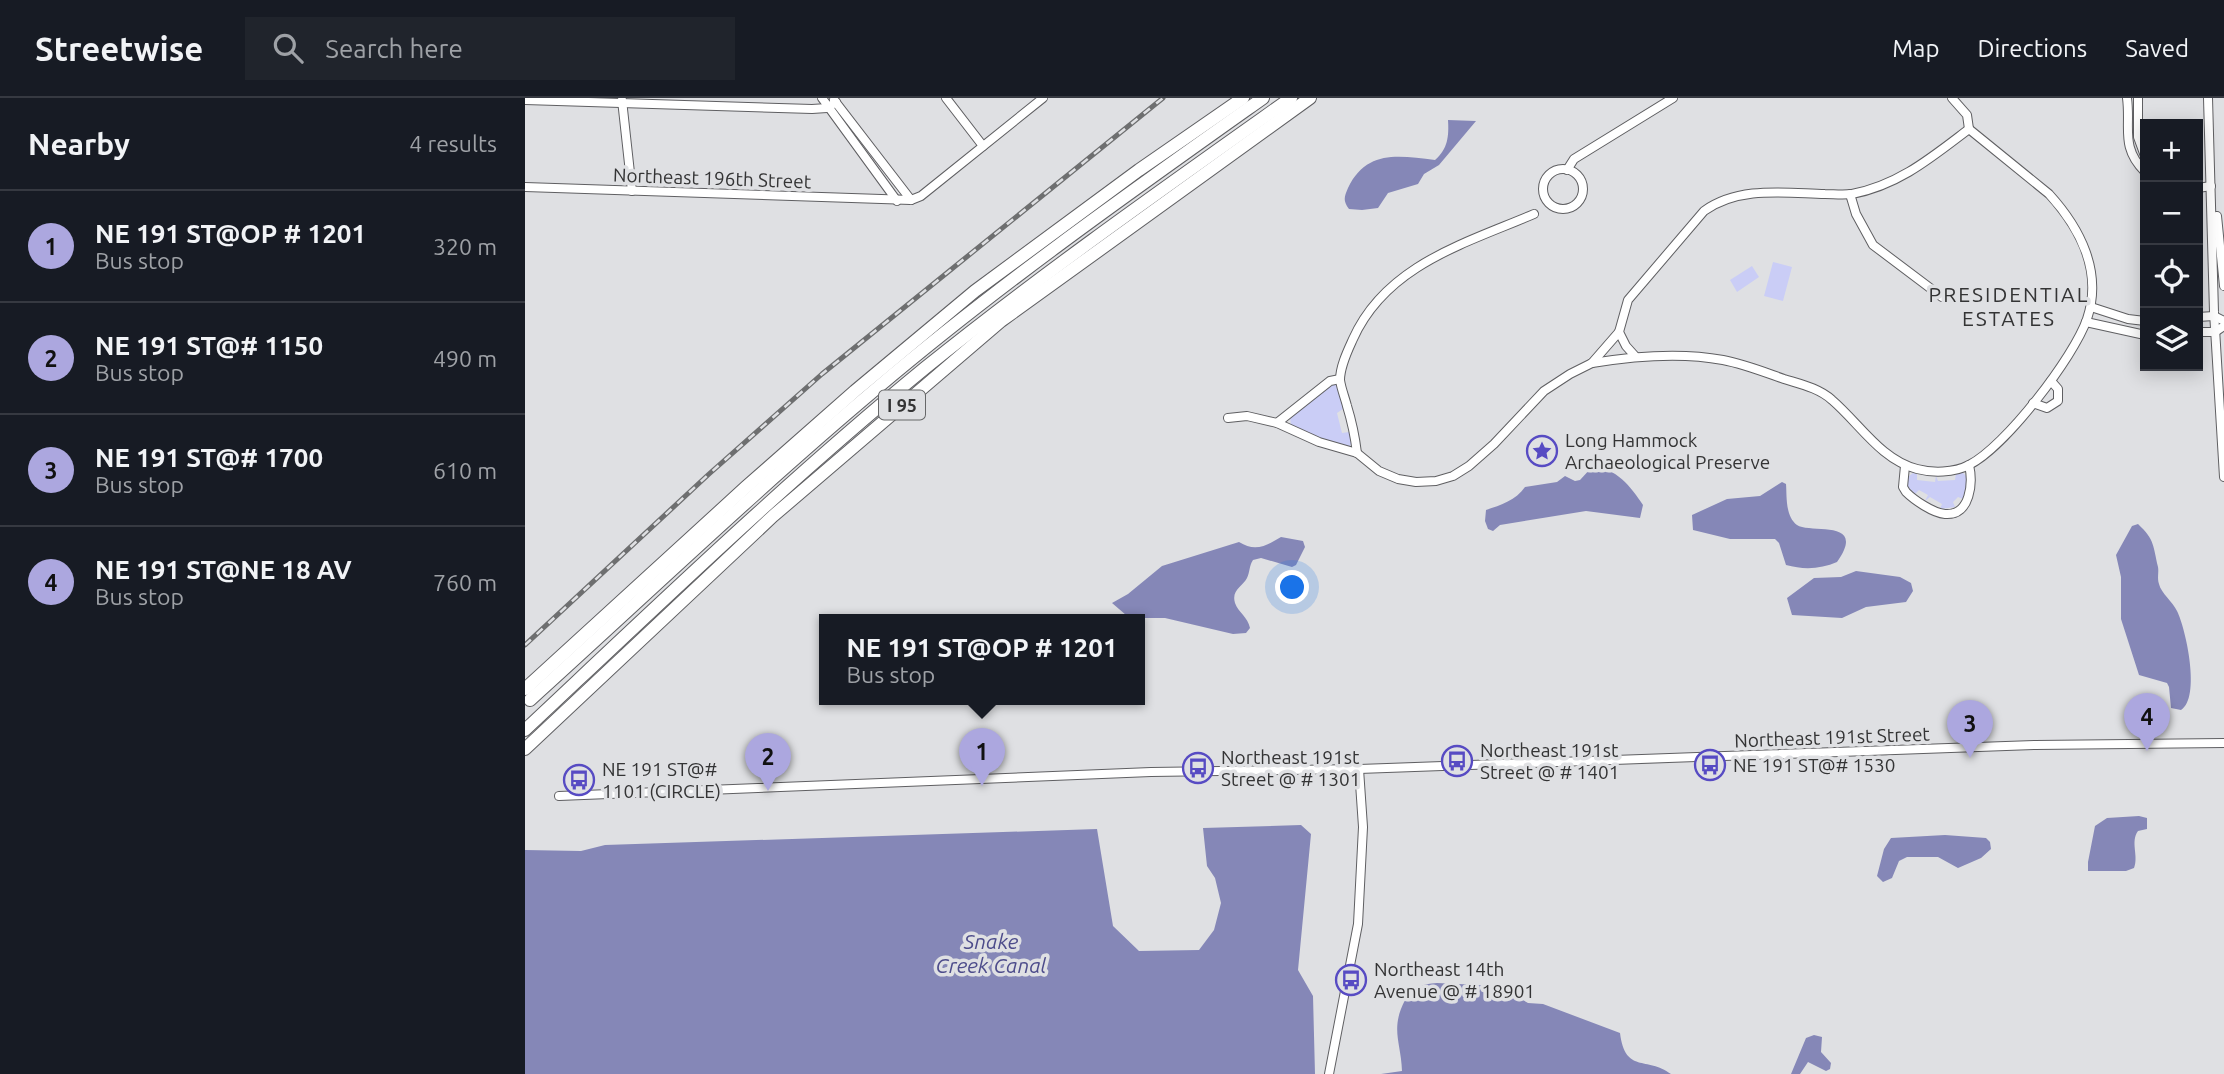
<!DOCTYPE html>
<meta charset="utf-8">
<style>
body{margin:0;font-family:Ubuntu,sans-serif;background:#20242c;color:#f1f3f6}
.controls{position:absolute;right:21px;top:21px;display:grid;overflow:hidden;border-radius:0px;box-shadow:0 4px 18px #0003}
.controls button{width:63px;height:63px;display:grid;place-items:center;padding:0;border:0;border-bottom:2px solid #363941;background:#171b24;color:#f1f3f6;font:35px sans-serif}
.you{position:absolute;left:768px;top:490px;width:24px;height:24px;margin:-18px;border:5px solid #fff;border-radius:50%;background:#1a73e8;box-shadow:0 0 0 10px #1a73e833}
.badge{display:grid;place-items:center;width:46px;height:46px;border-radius:50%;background:#aca7df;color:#111;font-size:23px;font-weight:700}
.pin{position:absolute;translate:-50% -58px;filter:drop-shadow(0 2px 4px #0008)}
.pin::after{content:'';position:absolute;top:37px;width:24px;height:21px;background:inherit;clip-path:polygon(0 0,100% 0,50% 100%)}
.popup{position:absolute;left:294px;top:516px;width:326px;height:91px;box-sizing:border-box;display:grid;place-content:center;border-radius:0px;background:#171b24;filter:drop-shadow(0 2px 5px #0005);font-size:23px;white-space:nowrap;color:#9ea1a6}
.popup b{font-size:26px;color:#f1f3f6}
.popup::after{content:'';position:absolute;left:50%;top:100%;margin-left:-14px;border:14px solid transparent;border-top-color:#171b24}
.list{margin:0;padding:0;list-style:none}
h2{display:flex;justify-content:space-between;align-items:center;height:91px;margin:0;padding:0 28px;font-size:30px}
h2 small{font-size:23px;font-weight:400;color:#9ea1a6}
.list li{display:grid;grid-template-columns:46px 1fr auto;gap:21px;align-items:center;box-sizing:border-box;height:112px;padding:0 28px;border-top:2px solid #363941}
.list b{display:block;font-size:26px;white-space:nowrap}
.list p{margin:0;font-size:23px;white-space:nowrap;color:#9ea1a6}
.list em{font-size:23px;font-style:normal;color:#9ea1a6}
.icon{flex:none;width:38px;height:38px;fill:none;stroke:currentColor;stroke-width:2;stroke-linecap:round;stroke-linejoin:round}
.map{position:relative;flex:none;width:1699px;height:976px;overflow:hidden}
header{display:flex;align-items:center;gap:42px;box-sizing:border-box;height:98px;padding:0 35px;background:#171b24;border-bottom:2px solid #363941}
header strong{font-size:33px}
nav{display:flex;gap:38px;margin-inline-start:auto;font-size:24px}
.search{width:490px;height:63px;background:#20242c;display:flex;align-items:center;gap:18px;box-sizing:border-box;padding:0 24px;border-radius:0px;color:#9ea1a6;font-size:26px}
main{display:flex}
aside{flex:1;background:#171b24}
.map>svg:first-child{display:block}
.green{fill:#cacdf6}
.water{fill:#8587b7}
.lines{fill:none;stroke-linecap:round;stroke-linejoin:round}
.minor-casing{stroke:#5f5f62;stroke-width:10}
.highway-casing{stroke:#5f5f62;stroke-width:14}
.minor{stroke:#fff;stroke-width:8}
.highway{stroke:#fff;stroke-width:12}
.rail-casing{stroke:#6e6f70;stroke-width:5}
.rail{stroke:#dfe0e3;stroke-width:2.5;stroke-dasharray:8;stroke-linecap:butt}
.labels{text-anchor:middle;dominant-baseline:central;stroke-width:7;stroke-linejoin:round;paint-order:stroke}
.shield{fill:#dfe0e3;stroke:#676869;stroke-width:2}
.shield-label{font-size:18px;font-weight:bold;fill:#343435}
.street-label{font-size:19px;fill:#343435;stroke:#dfe0e3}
.poi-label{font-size:19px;fill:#343435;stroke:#dfe0e3;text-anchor:start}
.neighbourhood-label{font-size:21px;letter-spacing:2px;fill:#343435;stroke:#dfe0e3}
.water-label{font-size:21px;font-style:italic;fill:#4d4c8b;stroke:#dfe0e3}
</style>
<header>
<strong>Streetwise</strong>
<div class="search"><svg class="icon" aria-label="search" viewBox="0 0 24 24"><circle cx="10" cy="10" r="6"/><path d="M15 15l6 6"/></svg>Search here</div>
<nav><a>Map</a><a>Directions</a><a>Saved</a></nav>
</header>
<main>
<aside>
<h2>Nearby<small>4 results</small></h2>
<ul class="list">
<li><span class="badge">1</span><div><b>NE 191 ST@OP # 1201</b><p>Bus stop</p></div><em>320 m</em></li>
<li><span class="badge">2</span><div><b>NE 191 ST@# 1150</b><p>Bus stop</p></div><em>490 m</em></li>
<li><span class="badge">3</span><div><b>NE 191 ST@# 1700</b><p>Bus stop</p></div><em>610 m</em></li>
<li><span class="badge">4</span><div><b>NE 191 ST@NE 18 AV</b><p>Bus stop</p></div><em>760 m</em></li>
</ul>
</aside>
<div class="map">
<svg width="1699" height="976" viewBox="0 0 1699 976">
<rect width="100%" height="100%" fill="#dfe0e3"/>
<g class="green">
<polygon points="1248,164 1267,169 1258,203 1239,198"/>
<polygon points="1227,168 1234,179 1212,194 1205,182"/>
<polygon points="807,287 811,287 815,292 818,311 812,315 817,335 824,334 827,345 824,349 786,338 766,327 765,319"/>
<polygon points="1388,375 1392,376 1392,382 1410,384 1411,378 1413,383 1430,382 1431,375 1438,375 1443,380 1438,401 1433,399 1428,404 1430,409 1415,411 1417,406 1405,399 1400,403 1403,397 1394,392 1390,396 1381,387 1383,379"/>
</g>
<g class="water">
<path d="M923 22 951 23 914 67 899 76 893 86 863 95 853 110 837 112 824 111C818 103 819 99 823 90 842 51 874 58 910 62 923 51 924 38 923 22Z"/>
<path d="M1067 369C1091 369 1106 389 1118 407L1115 420 1061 413 975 427 968 433 963 431 960 423 961 412C976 407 991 402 1000 389L1032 384 1040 378 1050 383 1055 382Z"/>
<path d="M1257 384 1261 386C1262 398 1260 418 1272 427 1285 436 1343 420 1312 464 1296 471 1279 472 1261 467L1254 445 1250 441H1205L1168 432 1167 417 1202 401 1235 398Z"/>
<path d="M1613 426C1630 442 1628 448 1633 469 1634 474 1632 480 1634 486 1636 495 1648 504 1652 513 1661 531 1676 600 1656 612L1646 610 1644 589 1642 585 1614 577 1596 521V479L1591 457 1607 428Z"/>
<path d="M756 439 778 443 780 449 771 467 767 469 736 460 728 462C724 468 725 474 722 480 718 488 706 492 710 505 713 514 723 519 725 530L721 535 708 536 640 520H614L601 517 587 505 603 496 637 468 714 444C730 454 741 448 756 439Z"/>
<polygon points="1331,473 1375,479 1386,485 1388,493 1381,504 1341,509 1317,520 1267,517 1262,500 1289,480 1316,479"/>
<path d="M1614 718 1622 720V731L1613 733C1605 744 1614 758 1609 770L1601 773H1563V764L1570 728 1582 720Z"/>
<polygon points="776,727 786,736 773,872 788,898 790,976 0,976 0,752 56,753 80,747 572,731 588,828 614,853 674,852 689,832 696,805 690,780 682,768 678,730"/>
<polygon points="1420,737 1461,740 1465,744 1466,751 1456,760 1433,770 1413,759 1382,759 1374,763 1367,780 1358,784 1352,778 1359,751 1366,740"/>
<path d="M912 885 954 887 980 892 1003 905 1018 906 1095 935C1100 976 1122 958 1146 976H856L877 973C876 944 865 931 880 902 886 889 897 886 912 885Z"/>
<polygon points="1289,937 1297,939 1296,954 1306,965 1305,971 1301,973 1283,964 1275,976 1266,976 1281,940"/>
</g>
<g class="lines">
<g class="minor-casing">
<g id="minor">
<polyline points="297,0 372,103"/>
<polyline points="421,0 458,48"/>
<polyline points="1427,0 1442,17 1444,31"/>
<path d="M1602 0C1606 30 1595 49 1620 74"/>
<polyline points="1613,0 1613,39 1620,58"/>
<polyline points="1683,0 1689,214 1699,379"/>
<polyline points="0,2 287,11 302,10 311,4"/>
<polyline points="97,2 107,93"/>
<polyline points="309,2 386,102"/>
<circle cx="1038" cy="91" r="20"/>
<polyline points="1042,72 1049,61 1148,0"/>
<polyline points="0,89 386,102 396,98 518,0"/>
<polyline points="1673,90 1686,88"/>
<polyline points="1325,96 1331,116 1348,147 1417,199"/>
<polyline points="1692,118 1699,188"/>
<polyline points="1566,209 1603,221 1620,223"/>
<polyline points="1673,219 1689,218 1699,223"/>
<polyline points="1561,224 1620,237"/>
<polyline points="1673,234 1690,234 1699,228"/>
<path d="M1110 258 1101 248 1094 234 1103 202 1179 113C1214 88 1259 95 1300 96 1308 96 1318 97 1327 96 1374 87 1407 59 1444 31"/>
<path d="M1067 265C1109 258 1156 254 1198 262 1219 266 1239 274 1259 281 1275 286 1294 290 1307 302 1334 325 1356 362 1392 371 1407 375 1429 375 1444 367 1480 349 1549 259 1562 221 1578 174 1555 130 1524 96L1444 31"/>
<polyline points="1508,305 1522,310 1533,303 1533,291 1526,283"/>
<polyline points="703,320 722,318 752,325 794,344 832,355 854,373 873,381 891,384 911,383 928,378 944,368 969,346 1019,293 1045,276 1067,265 1094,234"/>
<polyline points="752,325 805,283 815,281"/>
<path d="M832 355C830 339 827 324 822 308 820 300 816 290 815 282 815 268 823 252 828 241 861 167 941 145 1009 116"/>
<path d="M1380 368 1378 389 1381 394C1389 402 1408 415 1420 416 1446 418 1448 384 1444 367"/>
<polyline points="34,698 626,674 834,671 1510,647 1699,645"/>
<polyline points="804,976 833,826 838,729 834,671"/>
</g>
</g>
<g class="highway-casing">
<g id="highway">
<polyline points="0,591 221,389 330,293 450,193 614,72 718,0"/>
<path d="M5 602C120 498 233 390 352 290 475 186 607 93 738 0"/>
<path d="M0 632C131 509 261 384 400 270 518 175 642 88 766 0"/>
<polyline points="0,651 248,418 476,223 785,0"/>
</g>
</g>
<use href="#minor" class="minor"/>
<use href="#highway" class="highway"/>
<g class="rail-casing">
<polyline id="rail" points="0,547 184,376 297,276 638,0"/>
</g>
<use href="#rail" class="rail"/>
</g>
<defs>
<g id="sight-ring" transform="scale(1.575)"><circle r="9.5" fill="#dfe0e3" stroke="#574bc3" stroke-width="1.5"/><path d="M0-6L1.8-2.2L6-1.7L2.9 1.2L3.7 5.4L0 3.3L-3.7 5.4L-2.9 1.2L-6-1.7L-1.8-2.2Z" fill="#574bc3"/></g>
<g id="bus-ring" transform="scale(1.575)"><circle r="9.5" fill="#dfe0e3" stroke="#574bc3" stroke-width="1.5"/><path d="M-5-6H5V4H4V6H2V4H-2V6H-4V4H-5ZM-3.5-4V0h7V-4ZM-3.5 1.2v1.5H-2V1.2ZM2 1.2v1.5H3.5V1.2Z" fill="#574bc3"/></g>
</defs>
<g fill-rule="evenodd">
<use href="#sight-ring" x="1017" y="353"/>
<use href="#bus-ring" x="932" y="663"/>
<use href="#bus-ring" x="1185" y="667"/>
<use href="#bus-ring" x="673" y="670"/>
<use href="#bus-ring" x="54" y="682"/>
<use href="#bus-ring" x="826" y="882"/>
</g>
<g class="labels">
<rect class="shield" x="354" y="292.5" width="46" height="29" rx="5"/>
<g class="shield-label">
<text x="377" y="307">I 95</text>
</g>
<g class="street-label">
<text transform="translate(187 80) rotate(2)">Northeast 196th Street</text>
<text transform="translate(1307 639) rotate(-2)">Northeast 191st Street</text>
</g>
<g class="poi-label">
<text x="1040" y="342">Long Hammock<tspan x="1040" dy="22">Archaeological Preserve</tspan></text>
<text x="955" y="652">Northeast 191st<tspan x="955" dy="22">Street @ # 1401</tspan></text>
<text x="696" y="659">Northeast 191st<tspan x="696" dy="22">Street @ # 1301</tspan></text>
<text x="1208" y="667">NE 191 ST@# 1530</text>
<text x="77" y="671">NE 191 ST@#<tspan x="77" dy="22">1101 (CIRCLE)</tspan></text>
<text x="849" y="871">Northeast 14th<tspan x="849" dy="22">Avenue @ # 18901</tspan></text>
</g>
<g class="neighbourhood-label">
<text x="1484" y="196">PRESIDENTIAL<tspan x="1484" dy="24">ESTATES</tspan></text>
</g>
<g class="water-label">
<text x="466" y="843">Snake<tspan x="466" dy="24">Creek Canal</tspan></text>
</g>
</g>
</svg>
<div class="controls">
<button>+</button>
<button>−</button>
<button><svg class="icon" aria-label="locate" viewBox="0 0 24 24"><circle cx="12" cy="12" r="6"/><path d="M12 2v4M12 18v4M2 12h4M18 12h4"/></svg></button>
<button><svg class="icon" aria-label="layers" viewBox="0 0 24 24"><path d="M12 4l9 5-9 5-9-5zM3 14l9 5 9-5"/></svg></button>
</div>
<div class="you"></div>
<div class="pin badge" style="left:457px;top:688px">1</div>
<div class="popup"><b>NE 191 ST@OP # 1201</b>Bus stop</div>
<div class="pin badge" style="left:243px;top:693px">2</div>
<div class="pin badge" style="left:1445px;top:660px">3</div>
<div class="pin badge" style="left:1622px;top:653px">4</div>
</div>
</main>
